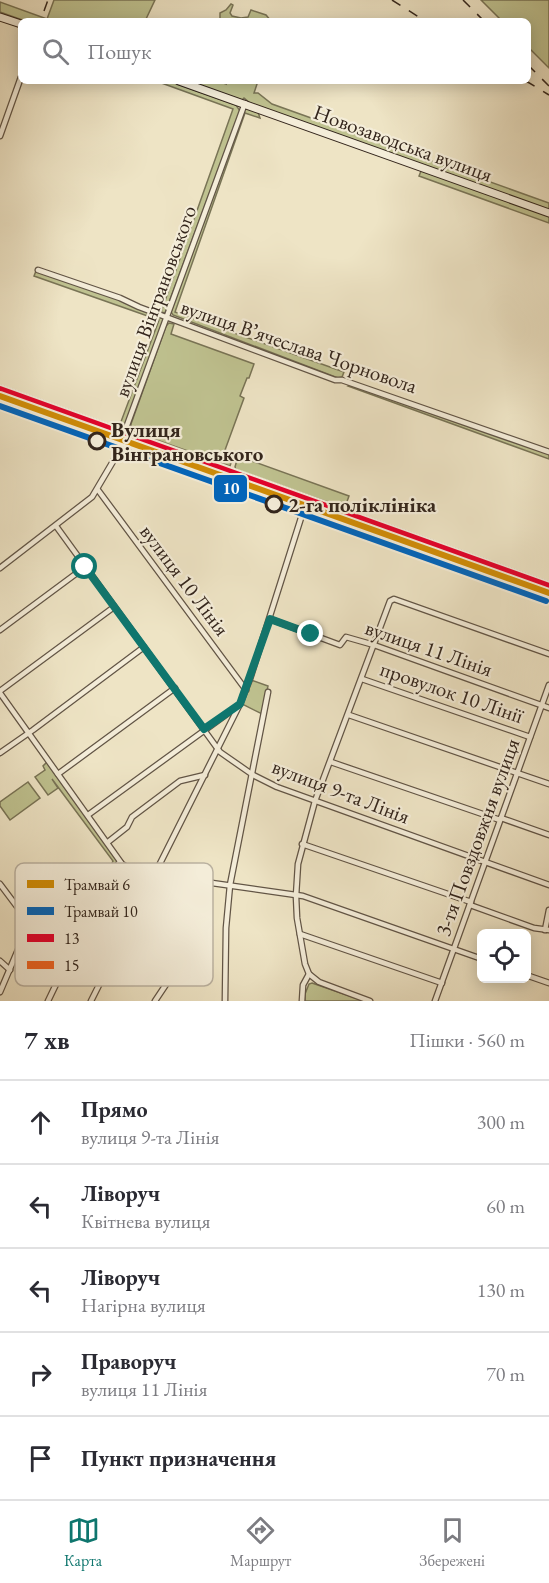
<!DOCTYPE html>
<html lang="uk">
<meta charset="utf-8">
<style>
body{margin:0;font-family:"EB Garamond",serif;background:#f7f7f7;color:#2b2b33}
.controls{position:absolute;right:18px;bottom:18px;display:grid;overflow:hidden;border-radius:9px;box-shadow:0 3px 15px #0003}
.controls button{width:54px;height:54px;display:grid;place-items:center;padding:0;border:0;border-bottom:2px solid #e1e1e2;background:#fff;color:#2b2b33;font:30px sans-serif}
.stop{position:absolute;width:18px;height:18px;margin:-14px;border:4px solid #0f766e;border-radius:50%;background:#fff}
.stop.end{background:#0f766e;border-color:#fff;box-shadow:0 2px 6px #0008}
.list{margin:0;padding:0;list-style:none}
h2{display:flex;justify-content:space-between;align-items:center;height:78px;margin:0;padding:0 24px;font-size:26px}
h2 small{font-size:20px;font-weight:400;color:#7c7c81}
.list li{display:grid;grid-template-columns:39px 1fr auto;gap:18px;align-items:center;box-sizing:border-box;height:84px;padding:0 24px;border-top:2px solid #e1e1e2}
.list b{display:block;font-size:22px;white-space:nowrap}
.list p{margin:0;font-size:20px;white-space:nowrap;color:#7c7c81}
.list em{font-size:20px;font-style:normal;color:#7c7c81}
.icon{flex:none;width:33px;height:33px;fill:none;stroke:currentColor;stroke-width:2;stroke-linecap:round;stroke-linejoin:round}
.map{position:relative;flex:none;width:549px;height:1001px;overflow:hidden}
.search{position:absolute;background:#fff;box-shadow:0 3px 15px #0003;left:18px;right:18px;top:18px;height:66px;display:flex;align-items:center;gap:15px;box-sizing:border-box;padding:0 21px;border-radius:9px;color:#7c7c81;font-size:22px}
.sheet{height:498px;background:#fff}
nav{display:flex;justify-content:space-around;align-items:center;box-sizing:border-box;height:84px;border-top:2px solid #e1e1e2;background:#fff;font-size:16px;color:#7c7c81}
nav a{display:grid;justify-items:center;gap:3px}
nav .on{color:#0f766e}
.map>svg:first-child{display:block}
.green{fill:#bfc290;stroke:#797456;stroke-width:1.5}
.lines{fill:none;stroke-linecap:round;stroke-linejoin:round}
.street-casing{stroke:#625546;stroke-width:7}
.secondary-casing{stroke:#33251c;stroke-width:9}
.street{stroke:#f4edd9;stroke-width:4.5}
.secondary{stroke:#f4edd9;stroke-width:7}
.rail{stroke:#33251c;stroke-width:1.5;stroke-dasharray:10 10;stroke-linecap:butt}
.bus-1-casing{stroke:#f4edd9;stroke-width:10}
.bus-2-casing{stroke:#f4edd9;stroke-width:10}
.bus-1{stroke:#e4002b;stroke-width:6}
.bus-2{stroke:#f26522;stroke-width:6}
.tram-1-casing{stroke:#f4edd9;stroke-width:10}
.tram-2-casing{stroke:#f4edd9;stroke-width:10}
.tram-1{stroke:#d08c06;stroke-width:6}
.tram-2{stroke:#0065bd;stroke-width:6}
.route{stroke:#0f766e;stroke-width:8}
.stop-dot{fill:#f4edd9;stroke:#33251c;stroke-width:3}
.labels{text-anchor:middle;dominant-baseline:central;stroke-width:4.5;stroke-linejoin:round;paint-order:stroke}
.street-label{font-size:21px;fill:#33251c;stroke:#f4edd9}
.stop-label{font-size:21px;font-weight:bold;fill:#33251c;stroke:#f4edd9;text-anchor:start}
.key{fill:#f4edd9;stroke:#bab1a0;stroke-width:1.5}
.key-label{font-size:16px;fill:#33251c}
.line-badge{stroke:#f4edd9;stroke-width:2}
.badge-label{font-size:16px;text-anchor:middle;font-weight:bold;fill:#fff}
</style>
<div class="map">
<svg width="549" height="1001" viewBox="0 0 549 1001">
<rect width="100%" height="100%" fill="#eee4c5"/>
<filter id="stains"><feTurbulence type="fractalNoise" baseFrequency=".00333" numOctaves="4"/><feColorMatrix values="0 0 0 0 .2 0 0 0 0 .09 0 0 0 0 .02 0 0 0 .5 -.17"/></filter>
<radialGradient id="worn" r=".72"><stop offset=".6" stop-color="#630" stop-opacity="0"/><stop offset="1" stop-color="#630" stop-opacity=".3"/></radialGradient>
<g class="green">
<polygon points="54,0 155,0 146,19 138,19 137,21 25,21 0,12 0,2 47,19"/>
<polygon points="481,0 549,0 549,68 528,47 528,21 502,21"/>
<polygon points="231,4 233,5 230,13 232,16 241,18 248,17 251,10 266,15 271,21 220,21 220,13 226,10"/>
<polygon points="156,81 169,81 236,105 240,111 165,313 161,312 233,109"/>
<polygon points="186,81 218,81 226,84 225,81 258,81 254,93 258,93 272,104 549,203 549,210 250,103 244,98 242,100"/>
<polygon points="247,107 258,112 260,118 245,113 175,312 344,372 342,377 338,378 173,315 171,312 244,109"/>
<polygon points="424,169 549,215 549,223 419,176 421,171"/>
<polygon points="36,271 118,299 164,319 126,425 119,427 159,320 34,276"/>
<polygon points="169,323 174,324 171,334 254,364 249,378 247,378 240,396 244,398 225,450 234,454 230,466 134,432 131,429 131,424 166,326"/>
<polygon points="351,384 549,454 549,459 348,386"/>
<polygon points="238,456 349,496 345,507 342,507 236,470 235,467"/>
<polygon points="251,680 268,686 262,714 242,704"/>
<polygon points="47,762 118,861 107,873 100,888 95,886 101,885 113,861 52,779 58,788 48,795 35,777 45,770 43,766"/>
<polygon points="28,782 40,798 10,820 0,806 0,802"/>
<polygon points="312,983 364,1001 305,1001 305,994 309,984"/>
</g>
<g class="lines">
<g class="street-casing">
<g id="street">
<polyline points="0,136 21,77"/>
<polyline points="38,270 120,298 139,307 335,380 342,380 549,452"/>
<polyline points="98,490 246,690"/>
<polyline points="56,526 220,752 253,775 277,787 549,885"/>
<polyline points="0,568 92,497 115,458 245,103"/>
<polyline points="270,619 340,645 346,637 374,645 549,708"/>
<polyline points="0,630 85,567"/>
<polyline points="362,679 530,737"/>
<polyline points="0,691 114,607"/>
<polyline points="0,693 122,864 150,882"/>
<polyline points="349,715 549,784"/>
<polyline points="0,753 33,730 144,647"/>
<polyline points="331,762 500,820"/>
<polyline points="58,774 175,688"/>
<polyline points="88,815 238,706"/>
<polyline points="501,818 549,835"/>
<polyline points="108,842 127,827 132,817 180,781 205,775"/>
<polyline points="302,844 471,902"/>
<polyline points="156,872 160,875 184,879 303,896 482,959"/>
<polyline points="0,884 30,924"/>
<polyline points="470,905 534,928 549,930"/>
<polyline points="545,930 549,910"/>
<polyline points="300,934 442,983"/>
<polyline points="0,961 10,970"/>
<polyline points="526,975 549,983"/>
<polyline points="0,992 52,870 56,869 101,891"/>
<polyline points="48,1001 109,874 120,862"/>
<polyline points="91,1001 240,704 250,679 307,499"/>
<polyline points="155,1001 183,959 211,882"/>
<polyline points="225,1001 226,928 230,885 268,692"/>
<polyline points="302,1001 303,985 309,974"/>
<polyline points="370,1001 319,982 309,974 305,964 297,918 296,896 298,864 315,801 390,601 394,599 549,654"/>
<polyline points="435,1001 549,685"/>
</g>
</g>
<g class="secondary-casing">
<g id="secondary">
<polyline points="0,17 21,24"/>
<polyline points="179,81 549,213"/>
<polyline points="0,389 549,586"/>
</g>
</g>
<use href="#street" class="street"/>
<use href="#secondary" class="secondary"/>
<g class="rail">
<polyline points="392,0 425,21"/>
<polyline points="463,0 484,21"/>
<polyline points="44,11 48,0"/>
<polyline points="528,65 549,86"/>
<polyline points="526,81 549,95"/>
</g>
<g class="bus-1-casing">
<polyline id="bus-1" points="0,389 549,586"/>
</g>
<g class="bus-2-casing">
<polyline id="bus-2" points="0,399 546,594"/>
</g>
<use href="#bus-1" class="bus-1"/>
<use href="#bus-2" class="bus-2"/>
<g class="tram-1-casing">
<polyline id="tram-1" points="0,396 549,593"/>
</g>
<g class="tram-2-casing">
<polyline id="tram-2" points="0,406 546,601"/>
</g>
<use href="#tram-1" class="tram-1"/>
<use href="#tram-2" class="tram-2"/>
</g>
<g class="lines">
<polyline class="route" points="85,567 204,729 240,704 270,619 311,634"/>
</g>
<g class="stop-dot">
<circle cx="97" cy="441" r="8"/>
<circle cx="274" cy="504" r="8"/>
</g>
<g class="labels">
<g class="street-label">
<text transform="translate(403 143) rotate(20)">Новозаводська вулиця</text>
<text transform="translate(155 301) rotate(-70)">вулиця Вінграновського</text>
<text transform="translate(299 346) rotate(19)">вулиця Вʼячеслава Чорновола</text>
<text transform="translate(185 580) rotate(53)">вулиця 10 Лінія</text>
<text transform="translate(429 648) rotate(19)">вулиця 11 Лінія</text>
<text transform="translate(452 692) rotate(19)">провулок 10 Лінії</text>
<text transform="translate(341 791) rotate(21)">вулиця 9-та Лінія</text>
<text transform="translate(477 837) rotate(-70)">3-тя Повздовжня вулиця</text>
</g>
<g class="stop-label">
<text x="111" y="429">Вулиця<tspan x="111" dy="24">Вінграновського</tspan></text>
<text x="288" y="504">2-га поліклініка</text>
</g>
</g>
<rect x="15" y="863" width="198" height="123" rx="9" class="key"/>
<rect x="27" y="880" width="27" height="8" fill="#d08c06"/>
<rect x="27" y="907" width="27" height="8" fill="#0065bd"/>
<rect x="27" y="934" width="27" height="8" fill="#e4002b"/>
<rect x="27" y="961" width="27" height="8" fill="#f26522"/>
<g class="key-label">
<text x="64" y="890">Трамвай 6</text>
<text x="64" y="917">Трамвай 10</text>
<text x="64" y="944">13</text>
<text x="64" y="971">15</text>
</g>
<rect class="line-badge" x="213" y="474" width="35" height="29" rx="6" fill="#0065bd"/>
<g class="badge-label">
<text x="231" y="494">10</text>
</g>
<rect width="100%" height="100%" filter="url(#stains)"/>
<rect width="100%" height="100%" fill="url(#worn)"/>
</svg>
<div class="controls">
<button><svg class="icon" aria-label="locate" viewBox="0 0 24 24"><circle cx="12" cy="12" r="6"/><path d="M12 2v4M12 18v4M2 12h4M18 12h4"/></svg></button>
</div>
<div class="stop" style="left:85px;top:567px"></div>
<div class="stop end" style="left:311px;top:634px"></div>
<div class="search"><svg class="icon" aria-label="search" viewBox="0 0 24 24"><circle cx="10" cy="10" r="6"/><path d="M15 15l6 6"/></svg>Пошук</div>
</div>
<section class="sheet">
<h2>7 хв<small>Пішки · 560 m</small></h2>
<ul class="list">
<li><svg class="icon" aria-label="ahead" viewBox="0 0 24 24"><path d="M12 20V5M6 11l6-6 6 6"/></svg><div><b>Прямо</b><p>вулиця 9-та Лінія</p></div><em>300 m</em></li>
<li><svg class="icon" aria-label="left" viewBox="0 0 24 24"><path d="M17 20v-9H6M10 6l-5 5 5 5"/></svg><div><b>Ліворуч</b><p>Квітнева вулиця</p></div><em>60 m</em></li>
<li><svg class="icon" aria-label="left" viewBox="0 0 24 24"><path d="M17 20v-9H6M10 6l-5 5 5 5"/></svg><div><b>Ліворуч</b><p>Нагірна вулиця</p></div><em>130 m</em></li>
<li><svg class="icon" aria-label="right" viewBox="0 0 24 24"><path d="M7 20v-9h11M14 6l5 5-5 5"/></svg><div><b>Праворуч</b><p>вулиця 11 Лінія</p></div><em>70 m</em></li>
<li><svg class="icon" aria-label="arrive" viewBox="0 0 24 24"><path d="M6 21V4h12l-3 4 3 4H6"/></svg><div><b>Пункт призначення</b></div></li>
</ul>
</section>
<nav>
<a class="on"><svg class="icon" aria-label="map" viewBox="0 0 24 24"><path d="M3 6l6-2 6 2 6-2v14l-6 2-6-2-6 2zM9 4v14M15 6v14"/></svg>Карта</a>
<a><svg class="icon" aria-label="directions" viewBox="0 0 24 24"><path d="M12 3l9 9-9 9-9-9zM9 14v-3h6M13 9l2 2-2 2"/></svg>Маршрут</a>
<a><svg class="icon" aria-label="saved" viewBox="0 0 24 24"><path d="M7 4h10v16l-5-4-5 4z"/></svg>Збережені</a>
</nav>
